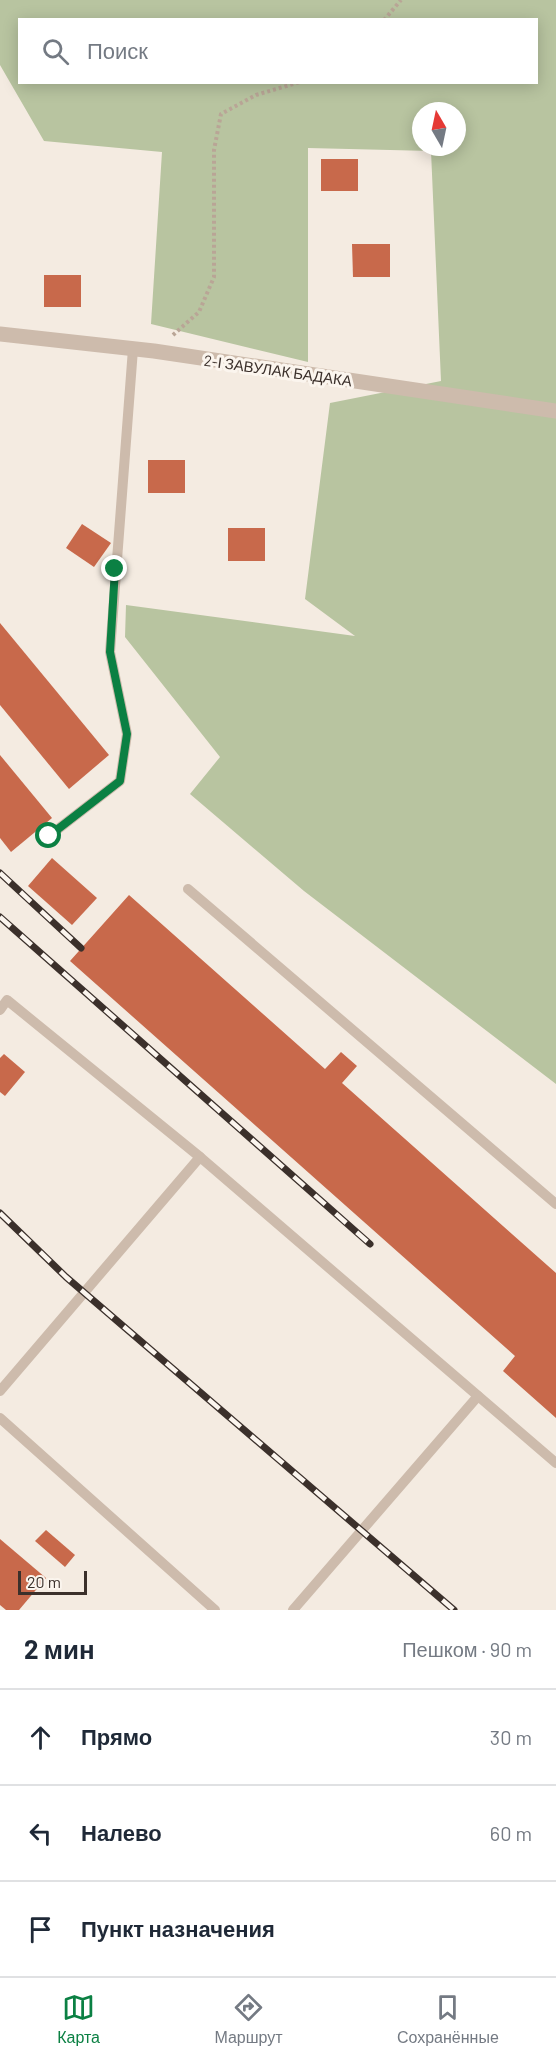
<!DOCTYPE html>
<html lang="ru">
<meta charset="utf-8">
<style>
body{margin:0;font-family:Barlow,sans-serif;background:#f2f2f3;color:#1f2937}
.compass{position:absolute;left:412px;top:102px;width:54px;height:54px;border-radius:50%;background:#fff;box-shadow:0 3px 15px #0003;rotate:351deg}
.scale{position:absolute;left:18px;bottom:15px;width:69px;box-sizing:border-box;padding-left:6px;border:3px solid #3b302b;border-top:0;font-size:16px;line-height:21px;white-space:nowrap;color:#3b302b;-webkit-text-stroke:4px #fbf5ee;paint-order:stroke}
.stop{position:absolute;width:18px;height:18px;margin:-14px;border:4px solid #0b8043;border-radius:50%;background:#fff}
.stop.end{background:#0b8043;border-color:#fff;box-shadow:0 2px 6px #0008}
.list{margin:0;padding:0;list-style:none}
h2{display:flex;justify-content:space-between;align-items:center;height:78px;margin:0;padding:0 24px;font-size:26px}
h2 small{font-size:20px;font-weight:400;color:#747a83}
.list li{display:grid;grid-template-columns:39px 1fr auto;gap:18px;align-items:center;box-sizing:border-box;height:96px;padding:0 24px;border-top:2px solid #e0e1e3}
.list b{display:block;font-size:22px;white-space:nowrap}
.list em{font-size:20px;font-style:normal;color:#747a83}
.icon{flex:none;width:33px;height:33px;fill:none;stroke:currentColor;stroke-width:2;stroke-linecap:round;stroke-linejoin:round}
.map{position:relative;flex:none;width:556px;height:1610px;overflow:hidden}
.search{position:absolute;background:#fff;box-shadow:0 3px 15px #0003;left:18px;right:18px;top:18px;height:66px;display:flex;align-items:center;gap:15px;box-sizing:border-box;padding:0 21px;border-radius:0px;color:#747a83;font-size:22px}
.sheet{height:366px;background:#fff}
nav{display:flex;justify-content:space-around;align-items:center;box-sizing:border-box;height:84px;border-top:2px solid #e0e1e3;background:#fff;font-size:16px;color:#747a83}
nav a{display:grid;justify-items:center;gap:3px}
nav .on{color:#0b8043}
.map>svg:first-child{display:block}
.green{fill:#b8c4a0;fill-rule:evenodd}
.building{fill:#c8694b}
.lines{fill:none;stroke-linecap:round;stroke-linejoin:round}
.path{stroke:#b9a596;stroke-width:4;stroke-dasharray:3 3;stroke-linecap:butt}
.lane{stroke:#cdbbac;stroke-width:10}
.street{stroke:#cdbbac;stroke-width:15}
.rail-casing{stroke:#3b302b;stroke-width:7}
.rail{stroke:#fbf5ee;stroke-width:4.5;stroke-dasharray:14;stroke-linecap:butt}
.route{stroke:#0b8043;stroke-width:8}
.labels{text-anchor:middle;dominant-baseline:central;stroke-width:6;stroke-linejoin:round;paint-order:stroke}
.street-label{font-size:15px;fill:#3b302b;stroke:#fbf5ee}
</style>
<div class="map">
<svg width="556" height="1610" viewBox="0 0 556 1610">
<rect width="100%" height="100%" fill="#f4ebe1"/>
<path class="green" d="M0 0H556V1084L304 891 190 794 220 757 125 637 126 605 355 636 305 599 330 403 441 381 431 151 308 148V362L151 324 162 152 44 141 0 65ZM20 20H536V82H20ZM421 111H457V147H421Z"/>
<g class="building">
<rect x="321" y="159" width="37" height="32"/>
<polygon points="352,244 390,244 390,277 353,277"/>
<rect x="44" y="275" width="37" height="32"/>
<rect x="148" y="460" width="37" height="33"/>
<polygon points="82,524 111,543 94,567 66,548"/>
<rect x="228" y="528" width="37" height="33"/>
<polygon points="0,623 109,755 69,789 0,705"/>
<polygon points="0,755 52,818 11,852 0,838"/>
<polygon points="52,858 97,898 72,925 28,886"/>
<polygon points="129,895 325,1069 341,1052 357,1066 342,1083 556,1273 556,1418 503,1371 515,1356 70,961"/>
<polygon points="4,1054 25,1072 5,1096 0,1092 0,1058"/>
<polygon points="46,1530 75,1555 65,1567 35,1541"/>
<polygon points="0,1539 46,1578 19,1610 6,1610 0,1605"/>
</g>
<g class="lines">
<g class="path">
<polyline points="384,20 401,0"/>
<polyline points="173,335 199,312 214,277 214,150 221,114 256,95 300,82"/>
</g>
<g class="lane">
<polyline points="49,836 120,781 127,734 110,652 133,349"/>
<polyline points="188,889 556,1204"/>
<polyline points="0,1010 7,1000 200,1157"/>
<polyline points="0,1391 200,1157 556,1463"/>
<polyline points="0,1418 215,1610"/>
<polyline points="293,1610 478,1396"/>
</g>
<polyline class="street" points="0,334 154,351 556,411"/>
<g class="rail-casing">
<g id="rail">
<polyline points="0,873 81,948"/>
<polyline points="0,917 370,1244"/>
<polyline points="0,1213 66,1277 454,1610"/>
</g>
</g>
<use href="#rail" class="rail"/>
</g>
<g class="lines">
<polyline class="route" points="49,836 120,781 127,734 110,652 115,569"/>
</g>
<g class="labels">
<g class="street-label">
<text transform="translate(278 370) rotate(8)">2-І ЗАВУЛАК БАДАКА</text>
</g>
</g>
</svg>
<svg class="compass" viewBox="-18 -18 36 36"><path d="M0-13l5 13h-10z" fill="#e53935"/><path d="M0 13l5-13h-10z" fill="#747a83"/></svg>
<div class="scale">20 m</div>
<div class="stop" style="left:49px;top:836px"></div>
<div class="stop end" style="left:115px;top:569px"></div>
<div class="search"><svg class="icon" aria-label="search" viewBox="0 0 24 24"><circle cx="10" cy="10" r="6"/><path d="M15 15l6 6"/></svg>Поиск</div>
</div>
<section class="sheet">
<h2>2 мин<small>Пешком · 90 m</small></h2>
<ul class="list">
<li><svg class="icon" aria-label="ahead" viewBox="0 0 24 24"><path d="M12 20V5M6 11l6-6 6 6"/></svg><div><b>Прямо</b></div><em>30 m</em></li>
<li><svg class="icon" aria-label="left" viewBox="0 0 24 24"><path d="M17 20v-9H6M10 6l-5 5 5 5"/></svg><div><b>Налево</b></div><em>60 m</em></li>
<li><svg class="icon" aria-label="arrive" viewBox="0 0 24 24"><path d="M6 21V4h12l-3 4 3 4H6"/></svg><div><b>Пункт назначения</b></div></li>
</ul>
</section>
<nav>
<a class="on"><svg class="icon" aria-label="map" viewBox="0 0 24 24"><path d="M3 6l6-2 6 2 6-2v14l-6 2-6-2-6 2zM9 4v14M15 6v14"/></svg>Карта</a>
<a><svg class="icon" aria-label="directions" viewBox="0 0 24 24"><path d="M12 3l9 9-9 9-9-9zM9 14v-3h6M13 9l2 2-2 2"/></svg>Маршрут</a>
<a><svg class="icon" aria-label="saved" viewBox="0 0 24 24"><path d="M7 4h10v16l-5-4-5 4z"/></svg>Сохранённые</a>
</nav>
